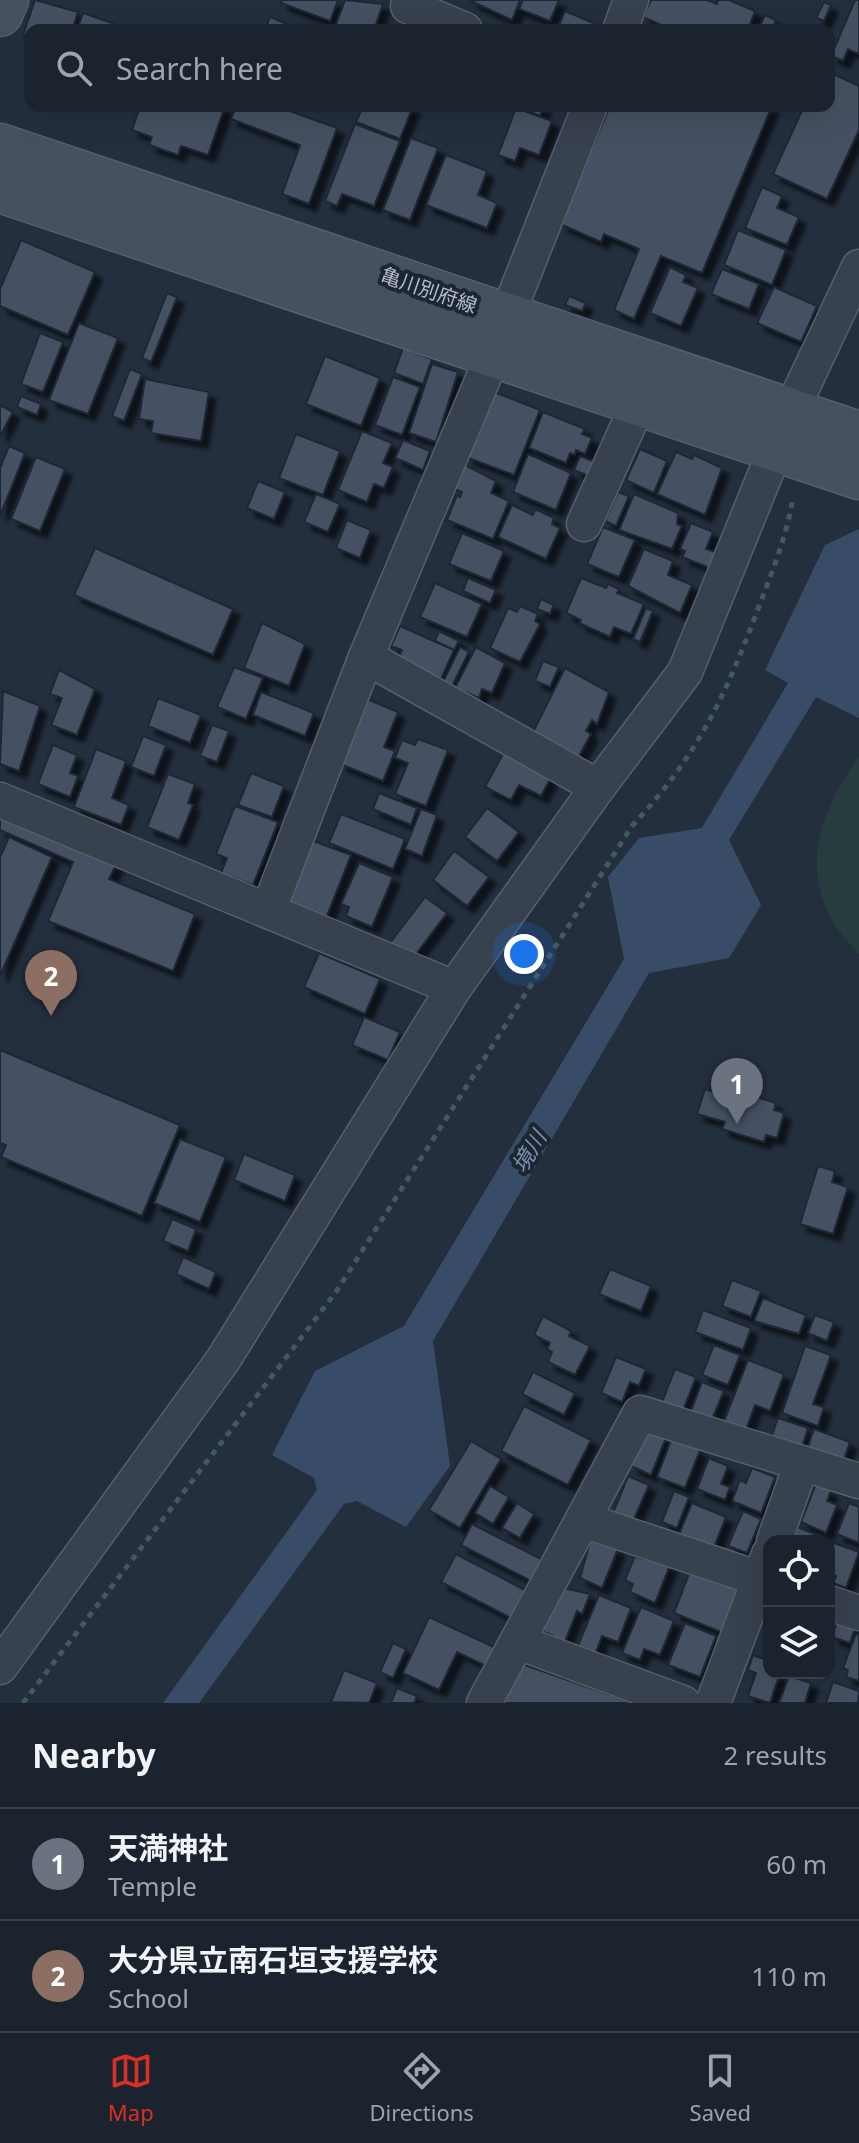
<!DOCTYPE html>
<meta charset="utf-8">
<style>
body{margin:0;font-family:"Noto Sans","Noto Sans JP",sans-serif;background:#242b36;color:#f1f3f6}
.controls{position:absolute;right:24px;bottom:24px;display:grid;overflow:hidden;border-radius:16px;box-shadow:0 8px 32px #0002}
.controls button{width:72px;height:72px;display:grid;place-items:center;padding:0;border:0;border-bottom:2px solid #39404a;background:#1b232e;color:#f1f3f6;font:40px sans-serif}
.you{position:absolute;left:524px;top:954px;width:28px;height:28px;margin:-20px;border:6px solid #fff;border-radius:50%;background:#1a73e8;box-shadow:0 0 0 12px #1a73e833}
.badge{display:grid;place-items:center;width:52px;height:52px;border-radius:50%;background:#d93025;color:#fff;font-size:26px;font-weight:700}
.pin{position:absolute;translate:-50% -66px;filter:drop-shadow(0 2px 4px #0008)}
.pin::after{content:'';position:absolute;top:42px;width:28px;height:24px;background:inherit;clip-path:polygon(0 0,100% 0,50% 100%)}
.list{margin:0;padding:0;list-style:none}
h2{display:flex;justify-content:space-between;align-items:center;height:104px;margin:0;padding:0 32px;font-size:34px}
h2 small{font-size:26px;font-weight:400;color:#a0a4aa}
.list li{display:grid;grid-template-columns:52px 1fr auto;gap:24px;align-items:center;box-sizing:border-box;height:112px;padding:0 32px;border-top:2px solid #39404a}
.list b{display:block;font-size:30px;white-space:nowrap}
.list p{margin:0;font-size:26px;white-space:nowrap;color:#a0a4aa}
.list em{font-size:26px;font-style:normal;color:#a0a4aa}
.icon{flex:none;width:44px;height:44px;fill:none;stroke:currentColor;stroke-width:2;stroke-linecap:round;stroke-linejoin:round}
.map{position:relative;flex:none;width:859px;height:1703px;overflow:hidden}
.search{position:absolute;background:#1b232e;box-shadow:0 8px 32px #0002;left:24px;right:24px;top:24px;height:88px;display:flex;align-items:center;gap:20px;box-sizing:border-box;padding:0 28px;border-radius:16px;color:#a0a4aa;font-size:30px}
.sheet{height:328px;background:#1b232e}
nav{display:flex;justify-content:space-around;align-items:center;box-sizing:border-box;height:112px;border-top:2px solid #39404a;background:#1b232e;font-size:22px;color:#a0a4aa}
nav a{display:grid;justify-items:center;gap:4px}
nav .on{color:#d93025}
.map>svg:first-child{display:block}
.green{fill:#263c3f}
.water{fill:#394c67}
.building{fill:#455162;stroke:#1f2835;stroke-width:2;filter:url(#shadow)}
.lines{fill:none;stroke-linecap:round;stroke-linejoin:round}
.street-casing{stroke:#565f6c;stroke-width:37}
.secondary-casing{stroke:#565f6c;stroke-width:47}
.path{stroke:#44595c;stroke-width:5;stroke-dasharray:6 6;stroke-linecap:butt}
.street{stroke:#38414e;stroke-width:34}
.secondary{stroke:#465061;stroke-width:44}
.labels{text-anchor:middle;dominant-baseline:central;stroke-width:8;stroke-linejoin:round;paint-order:stroke}
.street-label{font-size:20px;fill:#b4bcc9;stroke:#1d2633}
.water-label{font-size:22px;font-style:italic;fill:#7c92b1;stroke:#1d2633}
</style>
<div class="map">
<svg width="859" height="1703" viewBox="0 0 859 1703">
<defs>
<filter id="shadow"><feDropShadow dx="7" dy="7" stdDeviation="2" flood-color="#0009"/></filter>
</defs>
<rect width="100%" height="100%" fill="#242f3e"/>
<path class="green" d="M859 757V954C795 891 811 823 859 757Z"/>
<polygon class="water" points="859,529 859,718 816,697 729,840 761,905 729,958 649,973 433,1341 450,1466 406,1527 357,1501 344,1504 199,1703 163,1703 317,1490 314,1478 272,1455 315,1371 404,1326 624,959 608,877 639,838 702,828 788,683 765,670 825,545"/>
<g class="building">
<polygon points="35,0 78,12 72,30 30,30 30,38 23,35"/>
<polygon points="282,0 338,0 330,21 281,3"/>
<polygon points="345,0 383,4 374,30 334,30"/>
<polygon points="469,0 520,0 512,20"/>
<polygon points="523,0 559,0 550,21 519,9"/>
<polygon points="651,0 707,0 717,4 718,0 729,0 755,11 748,30 673,30 643,17"/>
<polygon points="855,0 859,0 859,54 848,49 843,61 831,56"/>
<polygon points="824,2 831,5 824,21 816,18"/>
<polygon points="565,11 603,27 602,30 557,30"/>
<polygon points="83,13 115,24 113,30 77,30"/>
<polygon points="765,15 776,20 772,30 758,30"/>
<polygon points="270,17 302,30 265,30"/>
<polygon points="829,72 859,86 859,130 827,199 773,174 804,106 829,106"/>
<polygon points="140,106 225,106 208,155 181,146 178,155 149,145 152,137 132,130"/>
<polygon points="236,106 276,106 337,128 309,204 282,194 300,145 231,119"/>
<polygon points="363,106 413,106 400,139 356,122"/>
<polygon points="515,106 544,106 540,116"/>
<polygon points="610,106 772,106 702,273 661,256 634,319 614,310 639,249 604,234 601,242 560,224"/>
<polygon points="516,108 552,121 539,155 520,148 515,161 498,155"/>
<polygon points="355,124 400,141 374,206 342,194 337,206 325,201"/>
<polygon points="411,138 438,148 410,220 383,210"/>
<polygon points="446,155 487,171 478,195 497,203 487,228 426,205"/>
<polygon points="762,187 782,196 777,208 799,217 787,245 745,228"/>
<polygon points="738,230 786,250 772,285 724,265"/>
<polygon points="21,240 95,272 68,335 0,306 0,289"/>
<polygon points="670,267 686,275 683,282 698,288 681,326 650,313"/>
<polygon points="722,269 759,284 749,309 711,294"/>
<polygon points="774,287 817,306 801,342 757,323"/>
<polygon points="167,293 177,297 151,362 142,358"/>
<polygon points="569,296 586,303 582,311 565,305"/>
<polygon points="79,323 118,338 88,414 49,400"/>
<polygon points="40,333 63,342 43,392 21,384"/>
<polygon points="403,348 432,359 423,384 394,373"/>
<polygon points="325,356 380,378 361,426 306,404"/>
<polygon points="432,364 458,372 436,442 409,433"/>
<polygon points="130,369 142,374 124,421 112,416"/>
<polygon points="393,377 420,387 402,435 375,425"/>
<polygon points="145,379 209,392 201,441 151,433 153,421 139,419"/>
<polygon points="492,391 540,410 514,475 466,457"/>
<polygon points="21,396 41,404 37,415 17,407"/>
<polygon points="0,405 13,412 0,436"/>
<polygon points="543,412 585,429 582,434 592,438 585,454 576,450 575,455 570,453 566,463 529,448"/>
<polygon points="362,431 392,443 383,463 393,467 384,488 374,484 367,502 338,490"/>
<polygon points="296,434 340,451 323,495 279,478"/>
<polygon points="403,440 430,451 423,470 395,458"/>
<polygon points="9,446 25,453 0,516 0,468"/>
<polygon points="640,449 667,461 654,493 626,480"/>
<polygon points="676,452 692,459 694,455 722,468 705,515 657,494"/>
<polygon points="528,454 571,473 556,510 513,492"/>
<polygon points="580,456 600,464 594,478 574,470"/>
<polygon points="36,457 65,469 40,531 11,519"/>
<polygon points="465,465 496,481 491,493 509,501 493,539 447,520 457,495 460,497 462,492 455,489"/>
<polygon points="258,481 285,492 274,519 247,508"/>
<polygon points="618,492 629,496 616,526 605,521"/>
<polygon points="316,494 340,504 328,532 304,522"/>
<polygon points="634,494 678,513 677,524 682,526 672,549 619,530"/>
<polygon points="512,505 533,515 535,509 554,518 552,524 560,528 546,559 498,537"/>
<polygon points="347,520 371,530 360,558 336,548"/>
<polygon points="691,523 713,532 706,549 718,553 712,569 682,557 685,551 680,549"/>
<polygon points="603,527 635,540 619,577 587,564"/>
<polygon points="462,533 504,551 491,581 449,564"/>
<polygon points="95,548 233,609 213,655 74,595"/>
<polygon points="644,549 673,561 668,575 692,585 680,613 628,586"/>
<polygon points="468,578 496,590 490,603 463,591"/>
<polygon points="581,578 606,588 608,584 619,589 617,593 644,604 631,634 614,627 610,637 579,623 581,620 566,613"/>
<polygon points="435,583 482,604 467,637 420,617"/>
<polygon points="541,599 554,605 550,614 537,609"/>
<polygon points="520,606 538,614 535,621 540,624 520,662 490,648 508,608 517,612"/>
<polygon points="646,608 653,611 640,642 633,639"/>
<polygon points="262,623 305,644 289,686 244,668"/>
<polygon points="400,626 454,650 441,679 398,658 402,650 391,646"/>
<polygon points="439,631 459,641 454,650 435,641"/>
<polygon points="460,647 469,652 451,688 442,684"/>
<polygon points="476,647 505,663 492,693 482,689 479,698 455,688"/>
<polygon points="543,661 559,667 550,687 535,681"/>
<polygon points="234,667 263,678 246,719 217,707"/>
<polygon points="565,668 609,692 597,724 592,720 586,731 591,734 578,758 533,732"/>
<polygon points="59,670 95,689 77,735 51,725 62,698 50,694"/>
<polygon points="3,691 40,706 19,771 0,764"/>
<polygon points="261,692 314,713 305,736 253,715"/>
<polygon points="158,698 201,715 190,743 148,726"/>
<polygon points="367,699 398,712 384,747 395,751 383,781 340,764"/>
<polygon points="212,725 229,731 217,762 200,756"/>
<polygon points="143,736 166,745 154,776 131,767"/>
<polygon points="418,739 448,750 426,806 395,794 408,763 395,758 402,740 415,745"/>
<polygon points="53,745 77,755 70,773 78,776 70,797 38,784"/>
<polygon points="96,749 126,761 112,798 129,805 121,825 74,807"/>
<polygon points="504,752 551,777 541,796 519,785 511,800 485,787"/>
<polygon points="251,773 284,786 272,817 238,805"/>
<polygon points="168,774 195,784 188,803 193,805 179,840 147,827"/>
<polygon points="379,793 417,808 411,825 373,809"/>
<polygon points="235,806 278,822 253,885 221,873 227,858 216,854"/>
<polygon points="487,808 519,832 497,861 465,837"/>
<polygon points="421,809 437,815 422,856 405,849"/>
<polygon points="0,813 116,865 109,879 195,914 173,971 48,921 73,862 0,830"/>
<polygon points="341,814 405,839 393,869 329,843"/>
<polygon points="9,837 52,857 0,976 0,857"/>
<polygon points="308,839 351,855 326,918 284,901"/>
<polygon points="454,851 489,877 467,906 433,880"/>
<polygon points="359,863 393,877 372,927 346,916 349,907 341,904"/>
<polygon points="425,897 447,913 416,954 390,943"/>
<polygon points="319,953 380,979 365,1014 304,987"/>
<polygon points="364,1017 400,1032 388,1060 352,1045"/>
<polygon points="0,1050 180,1125 142,1216 1,1157 6,1145 0,1143"/>
<polygon points="705,1089 732,1098 734,1090 776,1103 774,1110 784,1113 777,1138 766,1135 764,1142 722,1129 725,1122 697,1114"/>
<polygon points="180,1139 226,1157 200,1222 154,1203"/>
<polygon points="244,1154 295,1175 285,1201 234,1180"/>
<polygon points="818,1166 835,1171 832,1182 848,1187 833,1234 800,1224"/>
<polygon points="172,1219 196,1229 188,1251 163,1241"/>
<polygon points="183,1257 216,1272 209,1289 176,1274"/>
<polygon points="610,1269 651,1286 641,1311 599,1294"/>
<polygon points="732,1280 761,1291 751,1317 722,1306"/>
<polygon points="763,1298 806,1315 799,1334 754,1321"/>
<polygon points="703,1310 751,1328 743,1350 695,1332"/>
<polygon points="815,1315 834,1322 827,1341 808,1333"/>
<polygon points="543,1316 571,1331 569,1336 590,1346 575,1375 548,1362 552,1352 547,1349 550,1343 534,1335"/>
<polygon points="714,1345 740,1355 728,1385 702,1375"/>
<polygon points="805,1346 831,1355 813,1404 824,1407 818,1426 782,1413"/>
<polygon points="616,1357 646,1369 639,1386 630,1382 622,1402 601,1393"/>
<polygon points="748,1360 784,1374 770,1411 755,1405 743,1438 721,1429"/>
<polygon points="675,1369 696,1377 680,1418 659,1410"/>
<polygon points="533,1372 575,1393 564,1415 522,1394"/>
<polygon points="702,1382 724,1391 713,1417 718,1419 713,1431 689,1416"/>
<polygon points="524,1406 591,1440 568,1485 501,1451"/>
<polygon points="778,1418 808,1428 800,1454 769,1443"/>
<polygon points="646,1429 666,1438 651,1475 631,1466"/>
<polygon points="814,1429 850,1442 841,1467 805,1455"/>
<polygon points="672,1438 700,1450 685,1488 657,1477"/>
<polygon points="471,1441 501,1459 460,1528 429,1510"/>
<polygon points="709,1458 728,1466 721,1484 730,1487 725,1500 697,1489"/>
<polygon points="752,1468 775,1477 761,1513 732,1501 740,1480 746,1483"/>
<polygon points="628,1476 649,1485 633,1521 613,1513"/>
<polygon points="816,1484 831,1491 827,1501 837,1505 826,1533 801,1522"/>
<polygon points="490,1486 509,1497 493,1524 475,1513"/>
<polygon points="674,1491 689,1497 677,1528 662,1522"/>
<polygon points="517,1503 534,1514 520,1538 502,1528"/>
<polygon points="692,1503 726,1517 712,1552 701,1542 679,1534"/>
<polygon points="849,1503 859,1507 859,1543 837,1534"/>
<polygon points="743,1511 761,1519 747,1553 728,1546"/>
<polygon points="472,1524 543,1560 533,1582 461,1545"/>
<polygon points="795,1526 822,1537 820,1541 789,1541"/>
<polygon points="591,1538 618,1549 602,1588 580,1578"/>
<polygon points="834,1543 859,1552 846,1588 833,1583 836,1576 829,1573 829,1556"/>
<polygon points="456,1554 525,1590 511,1618 441,1582"/>
<polygon points="645,1555 670,1565 655,1603 630,1592 633,1584 625,1580 635,1556 643,1559"/>
<polygon points="692,1566 740,1586 721,1632 674,1613"/>
<polygon points="559,1587 590,1594 582,1614 577,1611 562,1649 548,1644 552,1635 541,1631"/>
<polygon points="599,1595 631,1608 618,1642 602,1636 595,1655 577,1648"/>
<polygon points="641,1607 674,1621 660,1655 644,1649 640,1660 622,1653"/>
<polygon points="429,1617 494,1647 486,1666 457,1652 439,1690 403,1673"/>
<polygon points="838,1618 856,1625 850,1643 832,1637"/>
<polygon points="685,1623 716,1636 700,1677 668,1665"/>
<polygon points="856,1634 859,1635 859,1681 846,1677 848,1670 843,1668"/>
<polygon points="393,1643 406,1649 393,1678 380,1672"/>
<polygon points="753,1655 769,1661 769,1673 780,1673 770,1703 748,1696 756,1673 748,1670"/>
<polygon points="522,1664 633,1703 502,1703"/>
<polygon points="344,1670 377,1683 369,1703 331,1702"/>
<polygon points="789,1676 811,1683 805,1703 779,1703"/>
<polygon points="833,1682 859,1691 858,1703 826,1703"/>
<polygon points="397,1688 417,1696 414,1703 391,1703"/>
</g>
<g class="lines">
<g class="street-casing">
<g id="street">
<polyline points="410,0 408,6 465,30"/>
<polyline points="620,30 631,0"/>
<polyline points="584,524 638,404"/>
<polyline points="366,657 598,787"/>
<polyline points="0,800 454,988"/>
<polyline points="268,911 366,657 493,355 493,343 507,316 590,106"/>
<polyline points="583,1520 769,1582"/>
<polyline points="774,1541 802,1463"/>
<polyline points="829,1603 859,1613"/>
<polyline points="518,1642 683,1703"/>
<polyline points="0,1667 223,1360 454,988 598,787 685,672 791,411 859,267"/>
<polyline points="484,1703 640,1413 859,1481"/>
<polyline points="713,1703 769,1554"/>
</g>
</g>
<g class="secondary-casing">
<g id="secondary">
<polyline points="0,14 6,0"/>
<polyline points="0,146 859,434"/>
<polyline points="0,190 859,477"/>
</g>
</g>
<path class="path" d="M23 1703 336 1292 632 826C698 755 724 699 758 609 772 572 787 536 793 497"/>
<use href="#street" class="street"/>
<use href="#secondary" class="secondary"/>
</g>
<g class="labels">
<g class="street-label">
<text transform="translate(429 290) rotate(19)">亀川別府線</text>
</g>
<g class="water-label">
<text transform="translate(528 1151) rotate(-59)">境川</text>
</g>
</g>
</svg>
<div class="controls">
<button><svg class="icon" aria-label="locate" viewBox="0 0 24 24"><circle cx="12" cy="12" r="6"/><path d="M12 2v4M12 18v4M2 12h4M18 12h4"/></svg></button>
<button><svg class="icon" aria-label="layers" viewBox="0 0 24 24"><path d="M12 4l9 5-9 5-9-5zM3 14l9 5 9-5"/></svg></button>
</div>
<div class="you"></div>
<div class="pin badge" style="left:737px;top:1124px;background:#6b7280">1</div>
<div class="pin badge" style="left:51px;top:1016px;background:#8d6e63">2</div>
<div class="search"><svg class="icon" aria-label="search" viewBox="0 0 24 24"><circle cx="10" cy="10" r="6"/><path d="M15 15l6 6"/></svg>Search here</div>
</div>
<section class="sheet">
<h2>Nearby<small>2 results</small></h2>
<ul class="list">
<li><span class="badge" style="background:#6b7280">1</span><div><b>天満神社</b><p>Temple</p></div><em>60 m</em></li>
<li><span class="badge" style="background:#8d6e63">2</span><div><b>大分県立南石垣支援学校</b><p>School</p></div><em>110 m</em></li>
</ul>
</section>
<nav>
<a class="on"><svg class="icon" aria-label="map" viewBox="0 0 24 24"><path d="M3 6l6-2 6 2 6-2v14l-6 2-6-2-6 2zM9 4v14M15 6v14"/></svg>Map</a>
<a><svg class="icon" aria-label="directions" viewBox="0 0 24 24"><path d="M12 3l9 9-9 9-9-9zM9 14v-3h6M13 9l2 2-2 2"/></svg>Directions</a>
<a><svg class="icon" aria-label="saved" viewBox="0 0 24 24"><path d="M7 4h10v16l-5-4-5 4z"/></svg>Saved</a>
</nav>
